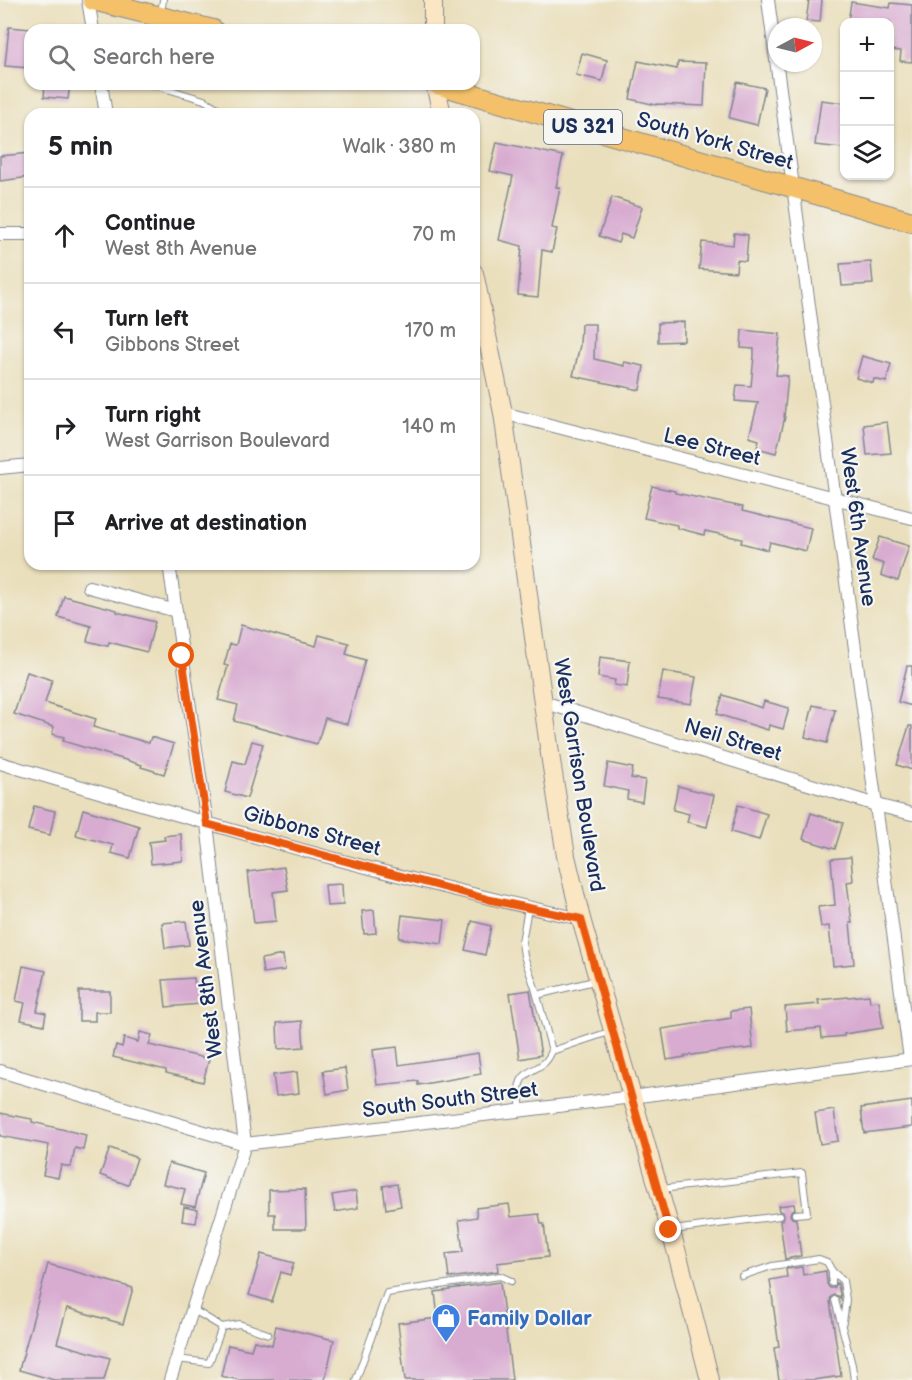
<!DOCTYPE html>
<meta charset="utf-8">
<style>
body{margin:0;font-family:"Balsamiq Sans",sans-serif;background:#f2f2f2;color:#202124}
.controls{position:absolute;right:18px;top:18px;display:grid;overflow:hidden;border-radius:12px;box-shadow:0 2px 4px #0004}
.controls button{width:54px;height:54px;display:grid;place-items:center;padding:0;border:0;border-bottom:2px solid #e0e0e0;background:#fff;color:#202124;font:30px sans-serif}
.compass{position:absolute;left:768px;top:18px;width:54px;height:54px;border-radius:50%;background:#fff;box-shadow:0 2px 4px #0004;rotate:83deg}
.stop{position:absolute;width:18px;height:18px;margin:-14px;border:4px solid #ea580c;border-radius:50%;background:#fff}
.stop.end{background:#ea580c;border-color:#fff;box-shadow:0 2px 6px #0008}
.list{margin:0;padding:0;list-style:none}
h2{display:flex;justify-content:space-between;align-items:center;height:78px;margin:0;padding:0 24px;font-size:26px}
h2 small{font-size:20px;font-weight:400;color:#757577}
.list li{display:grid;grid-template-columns:39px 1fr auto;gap:18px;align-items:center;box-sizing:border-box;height:96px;padding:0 24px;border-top:2px solid #e0e0e0}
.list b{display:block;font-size:22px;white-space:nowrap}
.list p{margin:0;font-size:20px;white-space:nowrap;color:#757577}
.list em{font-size:20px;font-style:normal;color:#757577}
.icon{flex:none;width:33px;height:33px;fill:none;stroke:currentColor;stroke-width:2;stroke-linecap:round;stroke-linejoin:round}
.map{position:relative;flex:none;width:912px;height:1380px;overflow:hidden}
.search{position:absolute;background:#fff;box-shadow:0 2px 4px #0004;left:24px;top:24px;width:456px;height:66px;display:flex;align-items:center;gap:15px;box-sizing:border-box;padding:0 21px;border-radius:18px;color:#757577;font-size:22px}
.panel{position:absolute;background:#fff;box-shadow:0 2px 4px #0004;left:24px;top:108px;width:456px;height:462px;border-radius:18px}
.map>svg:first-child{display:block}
.building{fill:#d8acd1}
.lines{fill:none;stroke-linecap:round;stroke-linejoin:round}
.lane-casing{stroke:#82878d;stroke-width:8}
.street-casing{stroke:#82878d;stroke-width:14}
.secondary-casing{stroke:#82878d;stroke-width:20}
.primary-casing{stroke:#82878d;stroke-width:22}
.lane{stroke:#fff;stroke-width:6}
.street{stroke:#fff;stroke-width:12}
.secondary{stroke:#fbe6c4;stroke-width:18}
.primary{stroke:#f4c16b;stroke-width:20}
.route{stroke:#ea580c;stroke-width:8}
.labels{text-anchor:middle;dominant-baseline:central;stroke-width:4.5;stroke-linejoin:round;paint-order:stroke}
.shield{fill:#f6f6f2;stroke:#5d6b8a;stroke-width:1.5}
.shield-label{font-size:20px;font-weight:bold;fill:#1b2f5e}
.street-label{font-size:21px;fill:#1b2f5e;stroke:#f6f6f2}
.shop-label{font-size:21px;font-weight:bold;fill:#366cbe;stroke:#f6f6f2;text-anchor:start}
</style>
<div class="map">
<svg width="912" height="1380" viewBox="0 0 912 1380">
<rect width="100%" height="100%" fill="#f6f6f2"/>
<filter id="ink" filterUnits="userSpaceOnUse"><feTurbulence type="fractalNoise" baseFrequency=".0167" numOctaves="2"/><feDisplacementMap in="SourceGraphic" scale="12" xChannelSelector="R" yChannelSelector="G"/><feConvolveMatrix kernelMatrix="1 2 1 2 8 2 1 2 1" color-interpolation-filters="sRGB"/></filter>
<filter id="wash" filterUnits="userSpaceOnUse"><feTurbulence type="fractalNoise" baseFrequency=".008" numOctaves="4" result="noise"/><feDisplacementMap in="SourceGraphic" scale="24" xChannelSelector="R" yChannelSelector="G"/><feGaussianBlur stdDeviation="1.35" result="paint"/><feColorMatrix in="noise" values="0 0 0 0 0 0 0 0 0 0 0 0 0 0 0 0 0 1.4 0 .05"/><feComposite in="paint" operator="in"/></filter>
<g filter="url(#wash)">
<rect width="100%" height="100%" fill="#eadfbc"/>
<g id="blocks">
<g class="building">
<polygon points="809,0 822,0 820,22 806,21"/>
<polygon points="851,2 890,8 891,3 912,5 912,62 900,61 901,51 890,50 890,22 848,22"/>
<polygon points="9,27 30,29 30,68 5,66"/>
<polygon points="582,53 607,60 602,81 576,75"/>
<polygon points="638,61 677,69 678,62 706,63 704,106 657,104 656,105 630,99"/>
<polygon points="737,82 765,88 757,125 729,118"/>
<polygon points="45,84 70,84 68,99 44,97"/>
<polygon points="821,100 844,103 843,148 815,145"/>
<polygon points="497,142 563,156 556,187 560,188 552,228 557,229 552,252 542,250 538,297 518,295 522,246 499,240 513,176 490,171"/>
<polygon points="30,153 30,177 0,181 0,156"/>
<polygon points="612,197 642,207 632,238 621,234 618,243 599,236"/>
<polygon points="734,233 748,235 746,261 737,260 736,272 699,269 702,242 733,245"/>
<polygon points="871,262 873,284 842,286 840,264"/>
<polygon points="684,322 684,341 658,342 658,323"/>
<polygon points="581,324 595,324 594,359 624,366 624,362 644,366 640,390 573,376 580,345"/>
<polygon points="742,330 780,334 776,375 788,376 784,417 785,417 776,453 757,448 759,440 749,437 758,403 735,401 737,385 751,386 754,356 754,349 741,348"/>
<polygon points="862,356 891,364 886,382 874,379 873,383 856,378"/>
<polygon points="887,422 891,453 867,455 864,425"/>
<polygon points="652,486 675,491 675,493 743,507 742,511 811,528 806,551 770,542 768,550 741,543 742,539 705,531 704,535 677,528 677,525 644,518"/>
<polygon points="880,537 909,546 898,581 881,575 884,564 872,560"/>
<polygon points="64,596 117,610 117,612 155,622 147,652 109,642 108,646 87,641 91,626 58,617"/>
<polygon points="241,625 316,646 319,635 349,643 346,654 365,660 347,724 325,718 317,744 234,721 238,705 218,700 228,666 224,665 230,644 236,645"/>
<polygon points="600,657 630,661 627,687 614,685 615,680 598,677"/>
<polygon points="907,666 912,666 912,706 898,702"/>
<polygon points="663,671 696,677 691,704 658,699"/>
<polygon points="27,672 52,680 45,703 96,719 93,727 149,743 151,737 174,744 164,774 141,767 142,765 63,741 64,737 52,734 54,727 14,714"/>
<polygon points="723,695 762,708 764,701 789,708 783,729 769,725 768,730 717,714"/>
<polygon points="813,705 835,710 827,743 805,737"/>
<polygon points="909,726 912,726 912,770 897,765"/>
<polygon points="252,741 263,744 247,798 225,792 233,761 245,764"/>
<polygon points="608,763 633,768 631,778 645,780 642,802 627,799 628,791 604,786"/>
<polygon points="678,786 714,795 707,827 687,822 689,814 673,810"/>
<polygon points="738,805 767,814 759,840 731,832"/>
<polygon points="34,806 55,811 50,835 28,830"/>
<polygon points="83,809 139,826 130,858 111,853 113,845 76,835"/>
<polygon points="811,813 843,823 835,849 803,839"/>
<polygon points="181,834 183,861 151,864 149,842 165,840 164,836"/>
<polygon points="851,857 853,881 847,882 852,923 850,923 854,964 833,966 829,926 821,927 818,907 835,905 831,859"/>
<polygon points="284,867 288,890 273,892 276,921 254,923 248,872"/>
<polygon points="342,884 343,905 327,906 325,885"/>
<polygon points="374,910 376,933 364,934 362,911"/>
<polygon points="402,915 445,920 442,944 399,938"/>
<polygon points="186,921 189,945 165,948 162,923"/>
<polygon points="472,921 491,926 485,955 465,950"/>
<polygon points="283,955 285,970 263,973 261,959"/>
<polygon points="23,966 46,971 37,1011 46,1013 44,1025 21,1020 25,1003 16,1001"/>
<polygon points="194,978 195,987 198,987 200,1004 166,1007 163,980"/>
<polygon points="530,990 541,1055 520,1059 510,993"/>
<polygon points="79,991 110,991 110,1012 95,1012 95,1021 79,1021"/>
<polygon points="869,995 870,1002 879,1001 883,1028 844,1034 844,1036 822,1038 821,1028 787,1031 785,1007 819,1004 818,1000"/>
<polygon points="749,1009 753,1048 735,1050 735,1049 685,1056 685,1057 667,1060 662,1029 731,1018 731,1011"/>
<polygon points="302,1021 304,1047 278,1049 277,1023"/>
<polygon points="140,1032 152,1035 149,1045 209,1059 203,1082 166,1073 166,1070 113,1057 116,1045 122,1047 124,1038 138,1042"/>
<polygon points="397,1047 399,1065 478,1053 481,1074 418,1085 418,1081 377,1085 373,1050"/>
<polygon points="345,1068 348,1090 327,1094 323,1071"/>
<polygon points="297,1072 299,1093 276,1096 273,1075"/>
<polygon points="912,1101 912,1127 864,1133 861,1108"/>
<polygon points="834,1110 838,1141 820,1144 815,1113"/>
<polygon points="0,1113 32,1119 32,1122 86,1135 83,1150 75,1148 71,1167 61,1165 58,1178 43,1175 49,1145 0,1136"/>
<polygon points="110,1148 137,1158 128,1185 100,1175"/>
<polygon points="169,1163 204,1173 195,1207 181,1204 185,1189 163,1184"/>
<polygon points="397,1184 401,1206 386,1209 383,1186"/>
<polygon points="305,1189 306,1229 275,1229 275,1214 269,1214 269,1190"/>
<polygon points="356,1191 358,1208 335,1212 332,1195"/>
<polygon points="509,1204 511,1217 539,1214 541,1224 544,1224 548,1257 497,1263 498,1271 449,1278 446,1254 463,1252 459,1220 477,1217 476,1208"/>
<polygon points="794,1204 795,1209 791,1211 790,1215 792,1218 796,1219 801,1256 785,1259 780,1221 783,1220 784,1216 783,1212 779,1211 778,1206"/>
<polygon points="184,1207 198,1210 196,1223 182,1221"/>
<polygon points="261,1254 294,1263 290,1275 281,1272 272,1302 249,1295"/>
<polygon points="48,1264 133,1288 123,1324 67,1308 57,1343 110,1358 104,1380 54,1380 19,1370"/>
<polygon points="802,1267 803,1275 826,1271 827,1284 830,1288 834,1288 837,1283 838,1284 841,1299 838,1296 834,1295 831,1297 830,1301 841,1376 813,1380 779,1380 774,1348 779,1347 770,1280 787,1277 786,1269"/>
<polygon points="500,1282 512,1380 405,1380 398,1323 438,1318 435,1292 450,1290 450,1289"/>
<polygon points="276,1326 334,1340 325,1380 239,1380 221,1376 228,1345 251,1350 254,1341 272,1345"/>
</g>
</g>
</g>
<g filter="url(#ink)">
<use href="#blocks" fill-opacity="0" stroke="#82878d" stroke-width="1.5"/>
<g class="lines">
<g class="lane-casing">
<g id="lane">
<polyline points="161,13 163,0"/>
<polyline points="151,84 204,100 228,114"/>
<polyline points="537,995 598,980"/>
<polyline points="552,1051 612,1031"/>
<path d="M521 1110C520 1101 517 1089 521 1081 525 1072 537 1069 544 1063 548 1060 550 1055 552 1051L535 988 524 956 522 942 528 908"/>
<polyline points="661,1189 802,1173 807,1213 795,1214"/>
<polyline points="673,1230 779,1216"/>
<polyline points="832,1271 843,1281 846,1300 843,1322"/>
<polyline points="742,1276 772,1266 819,1259 827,1262 832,1271 832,1283"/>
<polyline points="835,1300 852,1365 854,1380"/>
<polyline points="222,1327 239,1324 268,1334"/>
<polyline points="177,1359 209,1363 222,1327 192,1309"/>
<polyline points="356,1380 387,1293 500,1276 511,1281"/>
</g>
</g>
<g class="street-casing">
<g id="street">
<polyline points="88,0 93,30"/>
<polyline points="768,0 910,1059"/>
<polyline points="101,84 106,114"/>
<polyline points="0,234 30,234"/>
<polyline points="503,413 912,518"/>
<polyline points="0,468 30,465"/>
<polyline points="169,564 207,824 245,1144 170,1380"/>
<polyline points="89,587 176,611"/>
<polyline points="543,702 876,805 912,814"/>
<path d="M0 763C192 819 385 877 581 919"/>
<polyline points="0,1071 245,1144 632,1097 912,1059"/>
</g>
</g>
<g class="secondary-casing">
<g id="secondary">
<polyline points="433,0 433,30"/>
<polyline points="435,84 442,114"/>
<polyline points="474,273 503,413 551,761 566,856 581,919 679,1260 710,1380"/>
</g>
</g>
<g class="primary-casing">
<g id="primary">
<polyline points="93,0 213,30"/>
<polyline points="437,84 912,222"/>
</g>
</g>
<use href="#lane" class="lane"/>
<use href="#street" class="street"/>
<use href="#secondary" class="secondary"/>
<use href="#primary" class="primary"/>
</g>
</g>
<g class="lines" filter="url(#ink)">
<polyline class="route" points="182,656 207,824 491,900 581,919 669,1230"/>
</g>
<defs>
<g id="shop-pin" transform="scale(1.5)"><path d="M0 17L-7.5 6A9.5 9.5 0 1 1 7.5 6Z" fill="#3f7fe0" stroke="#f6f6f2"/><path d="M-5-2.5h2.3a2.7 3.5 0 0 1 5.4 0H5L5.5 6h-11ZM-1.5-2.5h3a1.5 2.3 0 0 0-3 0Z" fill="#fff"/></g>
</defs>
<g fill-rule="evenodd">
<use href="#shop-pin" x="446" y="1318"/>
</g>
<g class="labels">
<rect class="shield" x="544" y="110" width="78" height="34" rx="4.5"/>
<g class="shield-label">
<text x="583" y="127">US 321</text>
</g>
<g class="street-label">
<text transform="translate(715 141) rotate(16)">South York Street</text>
<text transform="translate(712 447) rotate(14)">Lee Street</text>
<text transform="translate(858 527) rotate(82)">West 6th Avenue</text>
<text transform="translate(733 740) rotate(17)">Neil Street</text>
<text transform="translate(579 775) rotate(81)">West Garrison Boulevard</text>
<text transform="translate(312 831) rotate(15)">Gibbons Street</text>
<text transform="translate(206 979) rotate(-97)">West 8th Avenue</text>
<text transform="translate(450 1100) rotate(-7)">South South Street</text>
</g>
<g class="shop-label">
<text x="467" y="1318">Family Dollar</text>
</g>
</g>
</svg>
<div class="controls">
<button>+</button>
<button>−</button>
<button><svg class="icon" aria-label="layers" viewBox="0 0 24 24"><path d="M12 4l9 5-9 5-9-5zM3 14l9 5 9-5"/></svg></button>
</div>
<svg class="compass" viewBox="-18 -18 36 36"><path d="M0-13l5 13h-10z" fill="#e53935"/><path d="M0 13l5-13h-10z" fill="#757577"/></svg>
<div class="stop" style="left:182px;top:656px"></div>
<div class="stop end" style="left:669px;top:1230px"></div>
<div class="search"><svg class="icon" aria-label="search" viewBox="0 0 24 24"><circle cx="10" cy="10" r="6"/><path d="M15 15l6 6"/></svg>Search here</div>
<section class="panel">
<h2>5 min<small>Walk · 380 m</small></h2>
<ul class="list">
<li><svg class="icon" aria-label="ahead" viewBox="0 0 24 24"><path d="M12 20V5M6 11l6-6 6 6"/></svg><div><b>Continue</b><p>West 8th Avenue</p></div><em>70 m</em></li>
<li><svg class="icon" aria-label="left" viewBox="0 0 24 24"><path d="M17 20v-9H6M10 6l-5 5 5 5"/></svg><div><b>Turn left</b><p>Gibbons Street</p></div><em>170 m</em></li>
<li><svg class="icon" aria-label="right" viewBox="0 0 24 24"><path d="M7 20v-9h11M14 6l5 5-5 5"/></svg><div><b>Turn right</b><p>West Garrison Boulevard</p></div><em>140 m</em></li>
<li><svg class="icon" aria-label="arrive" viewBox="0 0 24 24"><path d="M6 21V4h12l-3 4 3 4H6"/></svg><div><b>Arrive at destination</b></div></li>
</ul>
</section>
</div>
